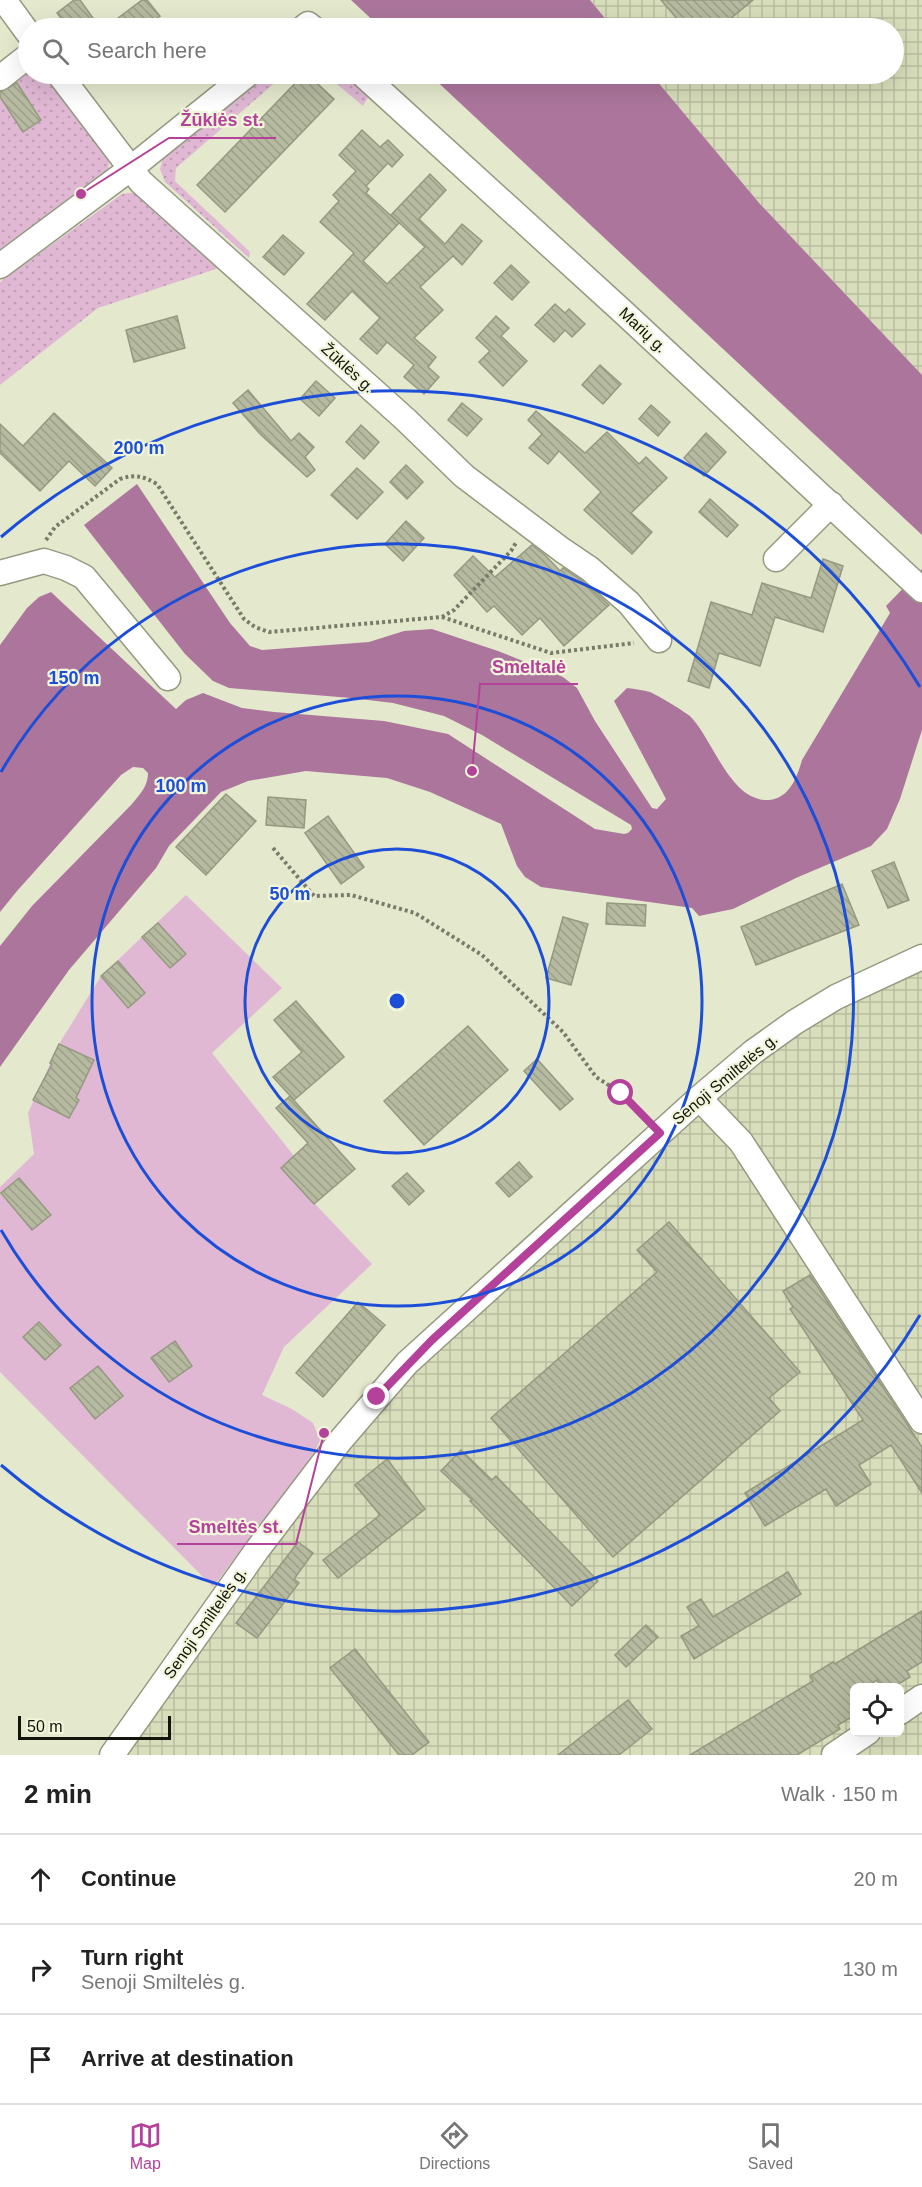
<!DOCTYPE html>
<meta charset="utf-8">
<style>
body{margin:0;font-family:Arial,sans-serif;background:#f2f2f2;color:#222}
.controls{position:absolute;right:18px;bottom:18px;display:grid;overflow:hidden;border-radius:9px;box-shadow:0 6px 24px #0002}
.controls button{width:54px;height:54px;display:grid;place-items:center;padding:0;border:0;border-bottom:2px solid #e0e0e0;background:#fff;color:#222;font:30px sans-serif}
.scale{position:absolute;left:18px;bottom:15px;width:153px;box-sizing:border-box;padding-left:6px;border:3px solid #13140b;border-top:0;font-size:16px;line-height:21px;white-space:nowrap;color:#13140b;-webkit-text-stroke:4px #f1f6db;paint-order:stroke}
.stop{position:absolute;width:18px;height:18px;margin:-14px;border:4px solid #b4419a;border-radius:50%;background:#fff}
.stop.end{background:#b4419a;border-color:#fff;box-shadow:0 2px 6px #0008}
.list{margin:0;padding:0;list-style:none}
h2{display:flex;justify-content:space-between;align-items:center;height:78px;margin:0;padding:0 24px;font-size:26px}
h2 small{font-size:20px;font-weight:400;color:#767676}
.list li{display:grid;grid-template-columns:39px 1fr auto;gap:18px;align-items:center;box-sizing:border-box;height:90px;padding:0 24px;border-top:2px solid #e0e0e0}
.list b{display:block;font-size:22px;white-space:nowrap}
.list p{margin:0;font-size:20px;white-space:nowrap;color:#767676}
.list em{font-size:20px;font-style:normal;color:#767676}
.icon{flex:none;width:33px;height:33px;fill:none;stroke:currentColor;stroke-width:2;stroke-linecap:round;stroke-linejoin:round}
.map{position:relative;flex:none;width:922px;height:1755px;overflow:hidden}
.search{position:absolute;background:#fff;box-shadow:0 6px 24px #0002;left:18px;right:18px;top:18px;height:66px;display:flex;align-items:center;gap:15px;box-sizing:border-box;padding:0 21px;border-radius:33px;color:#767676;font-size:22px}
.sheet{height:348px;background:#fff}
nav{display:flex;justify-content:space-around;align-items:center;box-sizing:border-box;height:84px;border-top:2px solid #e0e0e0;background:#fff;font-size:16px;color:#767676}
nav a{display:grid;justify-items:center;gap:3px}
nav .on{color:#b4419a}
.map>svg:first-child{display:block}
.industrial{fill:url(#industrial-grid);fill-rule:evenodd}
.grass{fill:url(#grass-dots)}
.garden{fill:#e0b8d4}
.water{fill:#ac769c}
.building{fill:url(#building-back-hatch);stroke:#959980;stroke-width:1.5}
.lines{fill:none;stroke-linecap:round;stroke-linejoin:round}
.minor-casing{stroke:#959980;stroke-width:27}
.path{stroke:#787b6a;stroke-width:4;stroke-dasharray:3 3;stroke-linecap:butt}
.minor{stroke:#fff;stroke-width:24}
.route{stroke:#b4419a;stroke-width:8}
.ring{fill:none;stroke:#1d4ed8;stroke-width:3}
.labels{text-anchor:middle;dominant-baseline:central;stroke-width:4.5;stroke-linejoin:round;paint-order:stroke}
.street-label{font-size:16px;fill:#13140b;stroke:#f1f6db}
.centre{fill:#1d4ed8;stroke:#f1f6db;stroke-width:3}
.ring-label{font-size:18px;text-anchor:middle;font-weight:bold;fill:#1d4ed8;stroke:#f1f6db;stroke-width:4.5;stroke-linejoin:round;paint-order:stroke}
.leader{fill:none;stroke:#b4419a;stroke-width:2}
.callout-dot{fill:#b4419a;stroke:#f1f6db;stroke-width:2}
.callout-label{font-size:18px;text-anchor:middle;font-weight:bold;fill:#b4419a;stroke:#f1f6db;stroke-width:4.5;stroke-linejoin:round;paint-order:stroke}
</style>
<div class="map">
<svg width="922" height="1755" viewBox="0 0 922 1755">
<defs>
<pattern id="industrial-grid" width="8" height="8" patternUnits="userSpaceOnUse" patternTransform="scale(1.5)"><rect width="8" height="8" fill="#d8ddbb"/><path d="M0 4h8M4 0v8" fill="none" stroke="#b8bd9f"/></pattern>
<pattern id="grass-dots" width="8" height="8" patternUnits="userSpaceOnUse" patternTransform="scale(1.5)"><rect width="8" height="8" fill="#e0b8d4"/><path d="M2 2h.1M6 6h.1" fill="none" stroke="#bf9db5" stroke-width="1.8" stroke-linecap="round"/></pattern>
<pattern id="building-back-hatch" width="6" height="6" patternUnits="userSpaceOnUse" patternTransform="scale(1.5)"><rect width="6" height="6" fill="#b6baa0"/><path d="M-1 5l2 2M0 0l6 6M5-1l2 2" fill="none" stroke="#9c9f88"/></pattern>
</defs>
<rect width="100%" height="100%" fill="#e4e9ce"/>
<g class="industrial">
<polygon points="590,0 922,0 922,375 760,204 651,74 894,74 894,28 613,28"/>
<path d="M922 967V1755H121L346 1448 413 1370 672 1132 799 1030 871 988ZM854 1688H900V1732H854Z"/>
</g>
<g class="grass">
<polygon points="28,64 28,74 49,74 107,152 109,162 108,172 0,255 0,85"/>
<polygon points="261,74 285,74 176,168 175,181 250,252 249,258 165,182 160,169 163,158"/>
<polygon points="325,74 347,74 369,95 363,106"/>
<polygon points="136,192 219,268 98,308 0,385 0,282 122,194"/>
</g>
<polygon class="garden" points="186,895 282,988 212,1053 294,1156 281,1168 372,1264 284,1347 262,1395 292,1409 313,1423 320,1440 314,1453 213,1587 0,1372 0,1187 34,1154 28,1113 59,1044 101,976"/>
<g class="water">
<polygon points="351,0 590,0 613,28 381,28"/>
<polygon points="429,74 651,74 760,204 922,375 922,535"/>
<path d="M137 484 230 623 250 646 262 650 369 642 404 631 432 629 498 651 563 677 577 688 595 721 652 808 657 809 666 799 614 701 627 688C635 689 643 690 650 692 659 696 682 710 690 716 713 739 730 802 769 800 790 798 797 777 802 760L890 613 886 606 922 569V730L900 799 887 829 871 846 796 878 733 909 699 916 692 908 541 887 525 877 517 866 501 824 430 792 387 778 306 771 248 781 221 792 169 846 156 868 69 970 0 1067V946L32 906 132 804C140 794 148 786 148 773L143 768 133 767 121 775 17 891 0 912V645L27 608 39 597 51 592 176 709 186 700 203 693 242 708 274 712 384 721 448 734 595 829 624 834 628 833 632 829 631 825 482 735 444 716 393 703 351 698 229 688 213 681 185 654 84 525Z"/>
</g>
<g class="building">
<polygon points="74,0 80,0 93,18 78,28 68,28 57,13"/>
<polygon points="142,0 147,0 160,16 143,28 105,28"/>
<polygon points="661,0 753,0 719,28 685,28"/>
<polygon points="304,74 307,74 334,99 225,212 197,185"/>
<polygon points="17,83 41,120 23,132 0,97 0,92"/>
<polygon points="362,130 380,147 388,140 403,155 392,167 388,163 366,186 369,189 366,193 399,223 363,261 387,284 425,247 391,215 430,174 446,190 419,219 445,244 462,224 482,241 462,265 453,256 420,287 443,310 414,338 436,357 428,367 439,377 424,394 404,377 414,365 387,342 377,354 360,339 380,318 352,291 325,320 307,304 354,253 320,222 339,201 333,195 356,171 339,155"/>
<polygon points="283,235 304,253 284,275 263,257"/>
<polygon points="511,265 529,282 512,300 494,283"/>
<polygon points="555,304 565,313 569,309 585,324 572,337 565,330 554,342 535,325"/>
<polygon points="177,316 185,348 134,362 126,330"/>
<polygon points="496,316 509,328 501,336 527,361 503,386 479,362 490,351 476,338"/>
<polygon points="600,365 621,384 603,404 582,385"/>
<polygon points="316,381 335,398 319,416 300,399"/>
<polygon points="248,390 291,441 299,433 314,447 305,457 315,470 307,477 260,434 233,403"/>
<polygon points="462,403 482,419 467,436 448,420"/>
<polygon points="651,405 670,422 658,436 639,419"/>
<polygon points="536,411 585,453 607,432 639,464 646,457 667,478 631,513 652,532 632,554 584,510 601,492 559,451 548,464 529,448 542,434 528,420"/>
<polygon points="54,413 112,468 95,486 69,461 40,491 0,453 0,424 23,446"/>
<polygon points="361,425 379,442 364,459 346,442"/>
<polygon points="706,433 726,452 704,476 684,458"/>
<polygon points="406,465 423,482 407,499 390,482"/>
<polygon points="357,468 383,492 357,519 331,495"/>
<polygon points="710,499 738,525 727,537 699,512"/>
<polygon points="406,521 424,538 403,561 385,544"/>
<polygon points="532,545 545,555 560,571 563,568 581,580 609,605 564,646 540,618 522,635 494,606 487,612 454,575 473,556 495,577"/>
<polygon points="823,559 843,566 823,632 775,617 760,666 719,653 709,688 688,681 711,602 752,615 762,583 811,598"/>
<polygon points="226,794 256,821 206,875 176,847"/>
<polygon points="268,797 306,800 304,828 266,825"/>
<polygon points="328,816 364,867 341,884 305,833"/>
<polygon points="894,862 909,900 888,908 872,871"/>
<polygon points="842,884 859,925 756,965 741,927"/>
<polygon points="607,903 646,905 645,926 606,924"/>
<polygon points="563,917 588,924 571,985 546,978"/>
<polygon points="158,923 186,954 170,968 142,937"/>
<polygon points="118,961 145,993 128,1008 101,976"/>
<polygon points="296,1001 344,1057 294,1100 273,1077 302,1052 274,1020"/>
<polygon points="468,1026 508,1070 424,1145 384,1101"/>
<polygon points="59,1044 94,1060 76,1098 79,1100 69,1118 33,1100 52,1064 50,1063"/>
<polygon points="537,1059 573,1099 560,1110 524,1071"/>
<polygon points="290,1096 355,1169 314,1204 281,1168 308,1143 276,1108"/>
<polygon points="519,1162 532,1177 509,1197 496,1183"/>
<polygon points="407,1173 424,1191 409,1205 392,1186"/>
<polygon points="19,1178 51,1215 32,1230 1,1193"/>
<polygon points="669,1222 800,1372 769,1398 780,1411 613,1557 491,1418 657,1272 637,1250"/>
<polygon points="810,1275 922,1447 922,1493 891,1445 859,1465 871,1484 836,1506 826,1489 765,1526 745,1493 863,1420 790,1309 793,1307 783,1291"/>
<polygon points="358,1302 385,1325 323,1397 296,1373"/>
<polygon points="39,1322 61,1345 45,1360 23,1337"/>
<polygon points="175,1341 192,1366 169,1382 151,1358"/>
<polygon points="98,1366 123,1396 95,1419 70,1388"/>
<polygon points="461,1450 492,1480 496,1476 598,1581 572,1606 470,1501 472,1500 441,1471"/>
<polygon points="387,1459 425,1509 338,1578 323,1560 380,1515 355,1485"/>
<polygon points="298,1542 313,1553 294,1579 299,1583 257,1638 236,1623"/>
<polygon points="788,1572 801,1594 694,1659 681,1636 699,1626 687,1607 701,1599 713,1617"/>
<polygon points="922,1611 922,1662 907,1671 910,1677 892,1688 882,1688 877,1680 865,1688 855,1688 855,1715 838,1725 840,1729 797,1755 690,1755 813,1681 810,1676 833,1662 835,1664"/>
<polygon points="646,1625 658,1637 626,1667 615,1655"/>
<polygon points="355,1649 429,1742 412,1755 399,1755 330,1668"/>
<polygon points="628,1700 652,1729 619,1755 558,1755"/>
</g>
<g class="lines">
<g class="minor-casing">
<g id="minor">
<polyline points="4,0 28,33"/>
<polyline points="303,28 308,24 313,28"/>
<polyline points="59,74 141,182 405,419 464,476 562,550 590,569 629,603 659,640"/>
<polyline points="362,74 622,311 922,590"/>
<polyline points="0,78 28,56"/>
<polyline points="0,266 130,169 248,74"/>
<polyline points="776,559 831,504"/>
<polyline points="0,573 44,561 66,568 84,577 168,678"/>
<polyline points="699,1098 741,1142 922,1421"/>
<polyline points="900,1712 922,1697"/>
<polyline points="112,1755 257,1550 340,1441 407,1363 699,1098 753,1052 795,1022 836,997 922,957"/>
<polyline points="834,1755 868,1732"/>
</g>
</g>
<g class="path">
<path d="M46 540 55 527 120 479C135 474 143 476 157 484L244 619 255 627 269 632 442 617 454 610 511 551 517 541"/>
<polyline points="442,617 551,653 634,643"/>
<polyline points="273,848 314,896 351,895 415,913 482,955 563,1032 596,1077 621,1093 647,1120"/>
</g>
<use href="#minor" class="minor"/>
</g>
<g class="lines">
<polyline class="route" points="377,1397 432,1340 660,1133 621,1093"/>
</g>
<g class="ring">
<circle cx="397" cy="1001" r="152"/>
<circle cx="397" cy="1001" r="305"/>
<path d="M1 772A457 457 0 1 1 1 1230"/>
<path d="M920 1315A610 610 0 0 1 1 1465M1 537A610 610 0 0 1 920 687"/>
</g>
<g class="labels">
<g class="street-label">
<text transform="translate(643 330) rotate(43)">Marių g.</text>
<text transform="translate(348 368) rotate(42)">Žūklės g.</text>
<text transform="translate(725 1079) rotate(-40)">Senoji Smiltelės g.</text>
<text transform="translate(205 1623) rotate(-55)">Senoji Smiltelės g.</text>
</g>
</g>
<circle cx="397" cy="1001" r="9" class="centre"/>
<g class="ring-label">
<text x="139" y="454">200 m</text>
<text x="74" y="684">150 m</text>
<text x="181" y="792">100 m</text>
<text x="290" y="900">50 m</text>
</g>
<path class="leader" d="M81 194L169 138H276M472 771L480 684H578M324 1433L296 1544H177"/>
<g class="callout-dot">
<circle cx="81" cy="194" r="6"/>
<circle cx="472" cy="771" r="6"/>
<circle cx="324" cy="1433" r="6"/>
</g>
<g class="callout-label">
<text x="222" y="126">Žūklės st.</text>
<text x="529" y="673">Smeltalė</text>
<text x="236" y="1533">Smeltės st.</text>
</g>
</svg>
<div class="controls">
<button><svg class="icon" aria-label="locate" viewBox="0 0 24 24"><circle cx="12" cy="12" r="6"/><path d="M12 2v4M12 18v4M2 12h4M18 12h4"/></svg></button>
</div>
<div class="scale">50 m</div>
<div class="stop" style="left:621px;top:1093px"></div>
<div class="stop end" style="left:377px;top:1397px"></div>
<div class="search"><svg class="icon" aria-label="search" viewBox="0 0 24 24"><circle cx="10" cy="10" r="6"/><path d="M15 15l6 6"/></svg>Search here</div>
</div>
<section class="sheet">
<h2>2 min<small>Walk · 150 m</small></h2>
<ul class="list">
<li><svg class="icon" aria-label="ahead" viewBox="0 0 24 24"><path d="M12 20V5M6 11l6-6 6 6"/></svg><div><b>Continue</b></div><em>20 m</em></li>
<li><svg class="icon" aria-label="right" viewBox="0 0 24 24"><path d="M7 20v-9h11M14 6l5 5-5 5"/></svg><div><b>Turn right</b><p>Senoji Smiltelės g.</p></div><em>130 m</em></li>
<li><svg class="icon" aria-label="arrive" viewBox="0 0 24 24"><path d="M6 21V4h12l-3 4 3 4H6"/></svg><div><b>Arrive at destination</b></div></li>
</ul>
</section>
<nav>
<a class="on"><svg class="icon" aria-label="map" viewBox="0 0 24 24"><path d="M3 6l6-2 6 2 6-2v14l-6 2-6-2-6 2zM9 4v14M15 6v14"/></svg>Map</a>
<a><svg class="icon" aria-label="directions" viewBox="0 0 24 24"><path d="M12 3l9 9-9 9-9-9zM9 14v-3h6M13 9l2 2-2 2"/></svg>Directions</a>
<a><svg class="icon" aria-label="saved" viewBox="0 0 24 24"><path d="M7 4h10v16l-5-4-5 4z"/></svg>Saved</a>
</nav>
